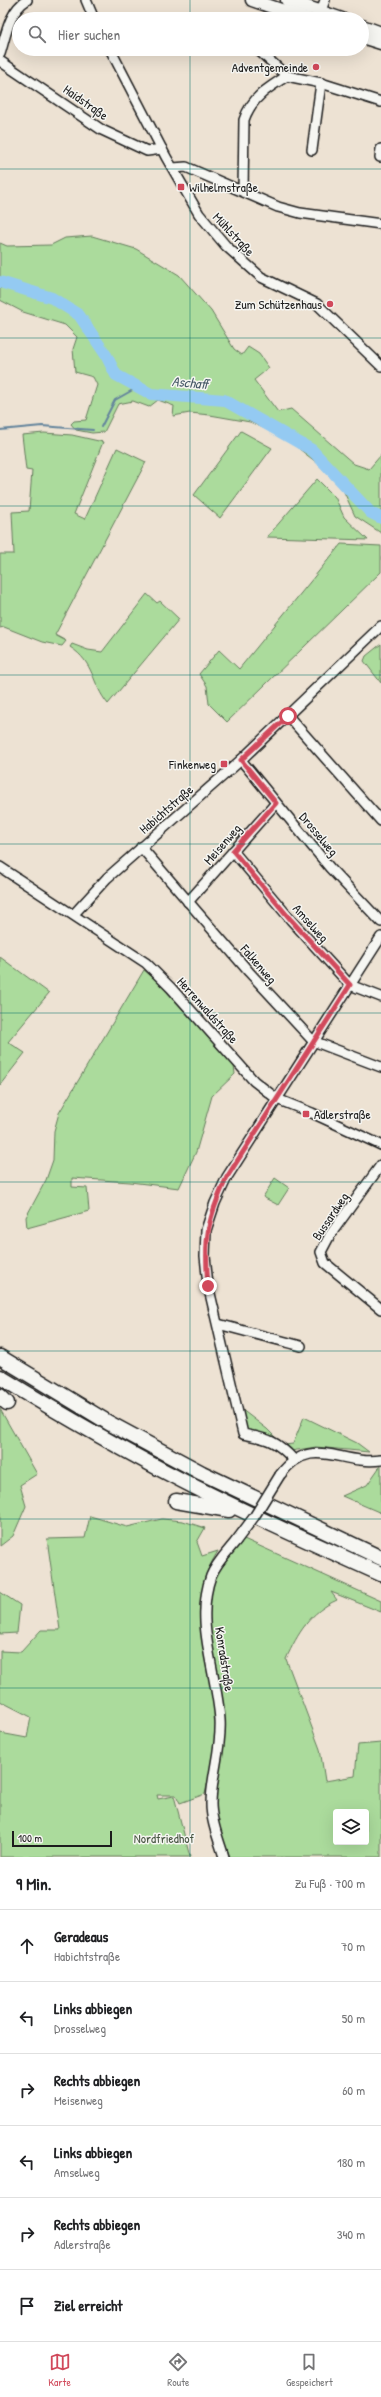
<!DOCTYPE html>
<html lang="de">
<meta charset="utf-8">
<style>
body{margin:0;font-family:"Patrick Hand",sans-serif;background:#f6f6f6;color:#202124}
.controls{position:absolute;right:12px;bottom:12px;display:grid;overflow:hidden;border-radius:4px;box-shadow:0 4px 16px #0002}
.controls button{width:36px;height:36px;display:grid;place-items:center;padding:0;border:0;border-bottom:1px solid #e0e0e0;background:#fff;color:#202124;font:20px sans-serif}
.scale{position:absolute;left:12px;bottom:10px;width:100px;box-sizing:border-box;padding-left:4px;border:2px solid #1c1c1c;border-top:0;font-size:11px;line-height:14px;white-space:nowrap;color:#1c1c1c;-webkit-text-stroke:3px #f6f6f2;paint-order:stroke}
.stop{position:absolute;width:12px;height:12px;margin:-9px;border:3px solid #d1495b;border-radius:50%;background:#fff}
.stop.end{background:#d1495b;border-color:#fff;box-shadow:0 1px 4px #0008}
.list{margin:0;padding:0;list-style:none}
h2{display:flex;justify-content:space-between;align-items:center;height:52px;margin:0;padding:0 16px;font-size:17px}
h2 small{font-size:13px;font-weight:400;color:#757577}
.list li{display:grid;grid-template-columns:26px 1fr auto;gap:12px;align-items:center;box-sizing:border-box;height:72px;padding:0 16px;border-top:1px solid #e0e0e0}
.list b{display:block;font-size:15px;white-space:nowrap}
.list p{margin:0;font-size:13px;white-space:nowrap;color:#757577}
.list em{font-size:13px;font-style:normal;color:#757577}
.icon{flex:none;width:22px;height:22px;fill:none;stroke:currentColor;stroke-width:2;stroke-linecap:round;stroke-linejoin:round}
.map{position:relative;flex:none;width:381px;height:1857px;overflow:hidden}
.search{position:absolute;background:#fff;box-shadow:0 4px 16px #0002;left:12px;right:12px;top:12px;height:44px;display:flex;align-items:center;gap:10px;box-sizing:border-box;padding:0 14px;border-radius:22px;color:#757577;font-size:15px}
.sheet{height:484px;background:#fff}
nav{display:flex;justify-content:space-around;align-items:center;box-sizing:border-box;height:56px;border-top:1px solid #e0e0e0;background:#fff;font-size:11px;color:#757577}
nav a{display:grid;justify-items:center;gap:2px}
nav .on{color:#d1495b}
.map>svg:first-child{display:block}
.green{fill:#abdb9c;stroke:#647c5c;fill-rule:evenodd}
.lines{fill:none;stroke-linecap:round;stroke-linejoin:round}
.stream{stroke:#64849c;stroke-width:2}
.river{stroke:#94caf2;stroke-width:12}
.minor-casing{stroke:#1c1c1c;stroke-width:12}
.major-casing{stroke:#1c1c1c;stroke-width:15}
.highway-casing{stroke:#1c1c1c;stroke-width:17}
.minor{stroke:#f6f6f2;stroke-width:9}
.major{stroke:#f6f6f2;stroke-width:12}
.highway{stroke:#f6f6f2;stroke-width:14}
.minor-bridge-casing{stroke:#1c1c1c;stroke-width:12;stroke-linecap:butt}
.minor-bridge{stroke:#f6f6f2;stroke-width:9}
.route{stroke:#d1495b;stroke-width:5}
.grid{fill:none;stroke:#0f766e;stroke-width:1;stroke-opacity:0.55}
.poi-dot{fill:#d1495b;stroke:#f6f6f2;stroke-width:1.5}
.labels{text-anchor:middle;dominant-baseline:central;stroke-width:3;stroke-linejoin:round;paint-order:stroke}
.poi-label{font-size:13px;fill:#1c1c1c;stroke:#f6f6f2;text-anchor:end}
.street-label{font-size:13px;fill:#1c1c1c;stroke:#f6f6f2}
.park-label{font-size:13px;fill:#475542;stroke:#f6f6f2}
.water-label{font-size:14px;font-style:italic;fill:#465967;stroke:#f6f6f2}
</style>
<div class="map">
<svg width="381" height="1857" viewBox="0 0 381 1857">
<rect width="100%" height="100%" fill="#ede2d3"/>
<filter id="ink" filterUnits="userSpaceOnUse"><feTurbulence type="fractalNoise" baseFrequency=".025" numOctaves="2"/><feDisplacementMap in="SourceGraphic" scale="8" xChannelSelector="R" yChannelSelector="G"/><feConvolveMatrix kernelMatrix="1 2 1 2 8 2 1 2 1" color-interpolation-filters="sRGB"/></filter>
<g filter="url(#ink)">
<g class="green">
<polygon points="92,236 136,249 179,275 211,311 234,349 242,355 248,347 259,354 269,368 254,380 278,412 291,409 354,464 369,469 381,455 381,533 355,516 344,492 325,469 285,438 250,422 210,415 190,413 173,416 174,406 158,400 149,407 133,401 118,404 104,432 92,433 76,430 71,424 74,421 86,420 97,385 93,377 75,372 73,349 77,337 65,325 23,312 0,300 0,243 7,246 51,245 65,238"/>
<polygon points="241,431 272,448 220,518 194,495"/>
<polygon points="44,433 72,435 103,442 74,514 85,519 117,448 146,462 55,635 66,641 62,646 42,642 4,627 0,628 0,554 14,554 12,512 29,511 32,471 26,470 22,435"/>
<polygon points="317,479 335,497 344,517 368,540 267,537"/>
<polygon points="341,544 381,546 381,572 227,722 209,704 207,686 199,674 219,650 239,669"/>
<path d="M147 594 157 603 160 601 179 619 108 704C91 683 95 663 70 647L72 644 88 650 102 652Z"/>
<polygon points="381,644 381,683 364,661 366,656"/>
<polygon points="0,957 49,993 8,1042 25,1053 0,1085"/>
<polygon points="144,970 156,980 234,1066 235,1074 212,1096 196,1152 179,1188 130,1182 72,1178 72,1187 87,1188 89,1211 27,1228 26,1217 46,1180 53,1160 54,1131 59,1113"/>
<polygon points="275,1178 289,1188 278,1205 263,1197"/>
<polygon points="0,1409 37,1474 20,1485 26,1506 13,1536 0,1546"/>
<polygon points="241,1409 267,1429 278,1440 245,1430"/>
<polygon points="304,1417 357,1443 369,1452 316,1447 291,1451 284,1445 293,1444"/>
<polygon points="381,1465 381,1513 342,1496 367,1485"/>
<path d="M90 1516 127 1527 162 1519 183 1521 205 1528 197 1542 202 1556 218 1551C213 1560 206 1571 204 1582 194 1639 216 1682 216 1737 216 1755 209 1775 205 1794L180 1803 176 1795H157L158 1799 174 1796 190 1857H0V1733L27 1738 31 1717 0 1701V1651L21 1652 41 1630H60L47 1539 85 1538Z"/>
<path d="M244 1539 381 1601V1612L331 1592 337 1600C310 1612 298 1633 286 1659L320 1749 325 1781 355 1776 358 1745 381 1743V1857H230C225 1843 216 1826 215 1811 212 1789 223 1758 224 1736 227 1687 192 1614 219 1569 225 1558 236 1548 244 1539ZM336 1812H366V1842H336Z"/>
<polygon points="0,1592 20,1605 17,1633 0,1634"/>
</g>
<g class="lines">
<g class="stream">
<polyline points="101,427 115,400 138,387"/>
<polyline points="0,430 42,426 93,430"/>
</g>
<polyline class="river" points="0,282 52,298 79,315 106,355 116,375 151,394 224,400 312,450 371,513 381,518"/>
<g class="minor-casing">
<g id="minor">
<polyline points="86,0 94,19"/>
<polyline points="318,19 325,0"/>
<polyline points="110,49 166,157 199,214 226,246 261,277 317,304 381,366"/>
<polyline points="257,49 287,76 321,83 381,102"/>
<path d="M0 54C6 35 9 11 27 0"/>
<polyline points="0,61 102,130 147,151 162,149"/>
<polyline points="312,150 321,83"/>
<polyline points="380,157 381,149"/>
<polyline points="173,168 186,167 278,207 300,213 381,224"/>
<path d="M243 191 244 120C251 98 269 87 287 76"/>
<polyline points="288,716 381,821"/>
<polyline points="241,760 330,868 381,922"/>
<polyline points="141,847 249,972 313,1041 381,1067"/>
<polyline points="233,851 291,920 350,985 381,997"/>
<polyline points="0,867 146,963 171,988 254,1081 277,1099 312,1113 381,1145"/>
<polyline points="188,902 276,803"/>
<polyline points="74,914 107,878 241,760 381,626"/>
<polyline points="381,1165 330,1235 321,1252 325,1263 381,1309"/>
<polyline points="218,1324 301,1346"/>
<path d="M294 1460C276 1440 268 1439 243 1434L208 1285 205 1256 206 1230 215 1203 227 1177 381 937"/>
<path d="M280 1475C312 1433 340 1466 381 1460"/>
<path d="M224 1857C219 1840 211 1822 211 1804 211 1776 222 1748 220 1720 217 1672 194 1623 211 1576 216 1563 228 1551 236 1541"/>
</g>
</g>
<g class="major-casing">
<g id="major">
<polyline points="252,0 307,19"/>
<polyline points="287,0 342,19"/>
<polyline points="362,26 381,33"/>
<polyline points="362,37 381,43"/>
</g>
</g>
<g class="highway-casing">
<g id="highway">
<polyline points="0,1357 109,1423 202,1473 381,1558"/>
<path d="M0 1377C59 1413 119 1448 181 1480 247 1514 314 1544 381 1574"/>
<polyline points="0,1396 7,1403"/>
<polyline points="176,1501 229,1510"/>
</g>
</g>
<use href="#minor" class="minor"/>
<use href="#major" class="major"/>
<use href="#highway" class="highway"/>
<g class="minor-bridge-casing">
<polyline id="minor-bridge" points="236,1541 254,1517 280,1475"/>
</g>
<use href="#minor-bridge" class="minor-bridge"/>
</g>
</g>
<g class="lines" filter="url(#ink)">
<path class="route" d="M208 1286C204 1238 207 1220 227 1177L350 985 291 920 233 851 276 803 241 760 288 716"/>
</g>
<path class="grid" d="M190 0V19M190 49V1857M0 169H381M0 338H381M0 506H381M0 675H381M0 844H381M0 1013H381M0 1182H381M0 1351H381M0 1519H381M0 1688H381"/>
<g class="poi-dot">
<circle cx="316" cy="67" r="4"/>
<rect x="177" y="183" width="8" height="8" rx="2"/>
<circle cx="330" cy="304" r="4"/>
<rect x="220" y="760" width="8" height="8" rx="2"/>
<rect x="302" y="1110" width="8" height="8" rx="2"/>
</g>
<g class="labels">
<g class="poi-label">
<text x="308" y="67">Adventgemeinde</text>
<text x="189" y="187" text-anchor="start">Wilhelmstraße</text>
<text x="322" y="304">Zum Schützenhaus</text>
<text x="216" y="764">Finkenweg</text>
<text x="314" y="1114" text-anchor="start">Adlerstraße</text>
</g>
<g class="street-label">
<text transform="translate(86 102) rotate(35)">Haidstraße</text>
<text transform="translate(234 234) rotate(47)">Mühlstraße</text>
<text transform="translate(166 809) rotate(-41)">Habichtstraße</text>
<text transform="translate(319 834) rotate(50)">Drosselweg</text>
<text transform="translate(222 844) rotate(-49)">Meisenweg</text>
<text transform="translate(311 923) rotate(48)">Amselweg</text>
<text transform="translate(259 964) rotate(49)">Falkenweg</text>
<text transform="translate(208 1010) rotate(48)">Herrenwaldstraße</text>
<text transform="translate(330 1216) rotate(-56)">Bussardweg</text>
<text transform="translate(225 1659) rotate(81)">Konradstraße</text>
</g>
<g class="park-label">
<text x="164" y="1838">Nordfriedhof</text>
</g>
<g class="water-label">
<text transform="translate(190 382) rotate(5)">Aschaff</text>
</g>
</g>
</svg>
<div class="controls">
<button><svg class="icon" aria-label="layers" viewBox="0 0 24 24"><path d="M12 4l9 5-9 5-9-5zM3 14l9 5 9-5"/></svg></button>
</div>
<div class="scale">100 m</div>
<div class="stop" style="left:288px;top:716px"></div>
<div class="stop end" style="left:208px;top:1286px"></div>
<div class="search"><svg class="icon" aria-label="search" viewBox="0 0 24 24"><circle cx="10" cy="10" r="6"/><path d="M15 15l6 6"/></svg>Hier suchen</div>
</div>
<section class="sheet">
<h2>9 Min.<small>Zu Fuß · 700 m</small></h2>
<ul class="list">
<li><svg class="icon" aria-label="ahead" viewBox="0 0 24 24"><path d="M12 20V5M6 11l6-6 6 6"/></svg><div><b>Geradeaus</b><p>Habichtstraße</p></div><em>70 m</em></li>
<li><svg class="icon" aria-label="left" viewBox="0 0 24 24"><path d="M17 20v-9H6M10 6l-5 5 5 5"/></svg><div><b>Links abbiegen</b><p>Drosselweg</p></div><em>50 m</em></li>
<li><svg class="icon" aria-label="right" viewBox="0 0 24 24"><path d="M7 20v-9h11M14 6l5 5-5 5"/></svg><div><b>Rechts abbiegen</b><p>Meisenweg</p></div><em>60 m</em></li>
<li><svg class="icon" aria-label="left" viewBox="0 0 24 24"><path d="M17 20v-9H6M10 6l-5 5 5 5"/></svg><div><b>Links abbiegen</b><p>Amselweg</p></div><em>180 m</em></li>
<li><svg class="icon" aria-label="right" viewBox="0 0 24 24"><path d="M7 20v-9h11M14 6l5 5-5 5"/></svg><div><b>Rechts abbiegen</b><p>Adlerstraße</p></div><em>340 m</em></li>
<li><svg class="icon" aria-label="arrive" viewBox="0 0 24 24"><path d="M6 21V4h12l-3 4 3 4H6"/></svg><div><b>Ziel erreicht</b></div></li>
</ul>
</section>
<nav>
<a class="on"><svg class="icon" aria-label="map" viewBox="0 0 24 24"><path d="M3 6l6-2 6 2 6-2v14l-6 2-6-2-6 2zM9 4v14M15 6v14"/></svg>Karte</a>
<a><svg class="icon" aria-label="directions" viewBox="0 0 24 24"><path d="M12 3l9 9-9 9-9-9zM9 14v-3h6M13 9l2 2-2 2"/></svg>Route</a>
<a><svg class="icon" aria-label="saved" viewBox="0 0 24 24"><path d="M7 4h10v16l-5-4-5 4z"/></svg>Gespeichert</a>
</nav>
